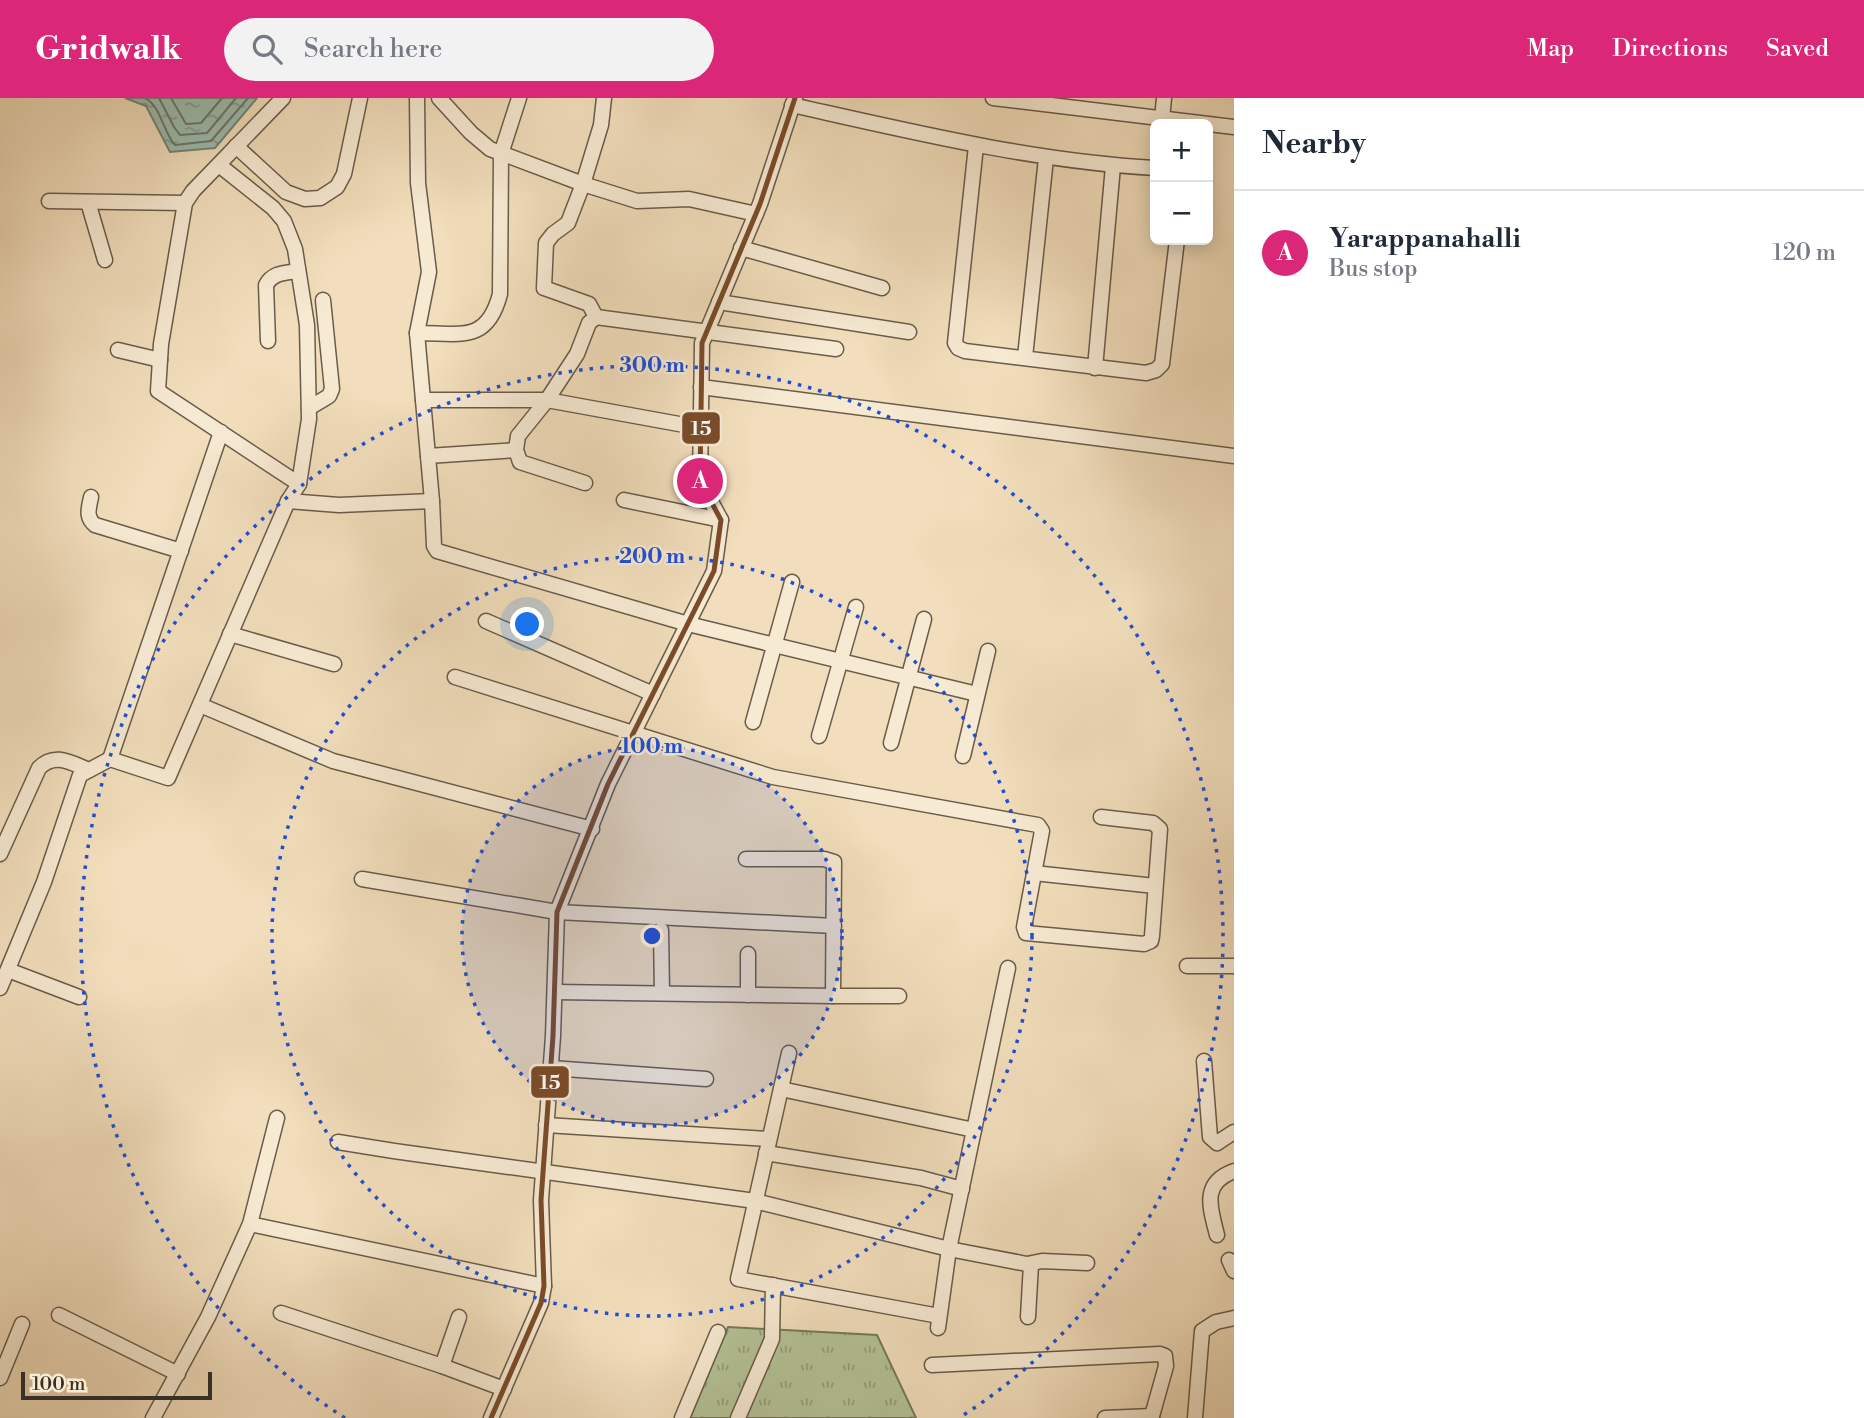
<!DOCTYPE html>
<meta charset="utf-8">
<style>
body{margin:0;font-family:"Libre Bodoni",serif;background:#f2f2f3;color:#1f2937}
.controls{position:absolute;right:21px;top:21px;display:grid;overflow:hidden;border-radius:10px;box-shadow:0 4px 18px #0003}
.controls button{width:63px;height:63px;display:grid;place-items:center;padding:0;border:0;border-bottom:2px solid #e0e1e3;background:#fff;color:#1f2937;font:35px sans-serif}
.scale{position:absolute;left:21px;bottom:18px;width:191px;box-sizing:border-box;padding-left:7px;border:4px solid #3b3024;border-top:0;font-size:19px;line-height:24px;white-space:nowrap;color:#3b3024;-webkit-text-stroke:5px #f7ead3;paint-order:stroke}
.you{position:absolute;left:528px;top:527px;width:24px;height:24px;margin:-18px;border:5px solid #fff;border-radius:50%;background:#1a73e8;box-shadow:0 0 0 10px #1a73e833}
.badge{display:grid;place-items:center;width:46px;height:46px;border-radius:50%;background:#db2777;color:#fff;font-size:23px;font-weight:700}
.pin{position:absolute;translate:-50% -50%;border:4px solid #fff;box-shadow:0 2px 7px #0006}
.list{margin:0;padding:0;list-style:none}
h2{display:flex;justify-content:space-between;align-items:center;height:91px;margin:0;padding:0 28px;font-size:30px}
h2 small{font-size:23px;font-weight:400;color:#747a83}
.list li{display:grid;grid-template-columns:46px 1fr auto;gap:21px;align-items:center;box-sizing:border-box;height:126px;padding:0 28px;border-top:2px solid #e0e1e3}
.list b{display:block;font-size:26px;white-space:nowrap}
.list p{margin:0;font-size:23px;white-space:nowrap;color:#747a83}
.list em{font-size:23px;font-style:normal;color:#747a83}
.icon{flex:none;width:38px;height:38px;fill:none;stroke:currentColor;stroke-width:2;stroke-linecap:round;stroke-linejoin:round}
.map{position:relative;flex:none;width:1234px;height:1320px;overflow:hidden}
header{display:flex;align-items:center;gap:42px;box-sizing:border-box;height:98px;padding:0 35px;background:#db2777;color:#fff}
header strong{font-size:33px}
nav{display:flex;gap:38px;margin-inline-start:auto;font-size:24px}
.search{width:490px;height:63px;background:#f2f2f3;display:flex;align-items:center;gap:18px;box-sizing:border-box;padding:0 24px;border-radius:38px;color:#747a83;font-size:26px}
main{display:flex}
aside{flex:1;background:#fff}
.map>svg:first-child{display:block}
.grass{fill:url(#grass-tufts);stroke:#78795d;stroke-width:2}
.water{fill:url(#water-ripples);stroke:#758477;stroke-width:2}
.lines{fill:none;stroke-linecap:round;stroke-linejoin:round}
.shore{stroke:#6b766a;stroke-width:2}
.minor-casing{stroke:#695c4a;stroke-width:17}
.minor{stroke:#f7ead3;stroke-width:14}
.bus-1-casing{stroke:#f7ead3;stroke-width:10}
.bus-1{stroke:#7a4b2a;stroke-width:5}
.ring{fill:none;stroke:#1d4ed8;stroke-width:3.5;stroke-dasharray:3.5 7}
.centre{fill:#1d4ed8;stroke:#f7ead3;stroke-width:3.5}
.ring-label{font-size:21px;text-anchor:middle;font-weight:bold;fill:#1d4ed8;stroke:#f7ead3;stroke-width:5;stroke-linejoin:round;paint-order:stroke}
.line-badge{stroke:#f7ead3;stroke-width:2.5}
.badge-label{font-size:19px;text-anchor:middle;font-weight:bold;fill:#fff}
</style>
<header>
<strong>Gridwalk</strong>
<div class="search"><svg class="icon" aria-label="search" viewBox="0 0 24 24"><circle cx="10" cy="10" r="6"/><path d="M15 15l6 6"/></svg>Search here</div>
<nav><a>Map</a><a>Directions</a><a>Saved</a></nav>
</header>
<main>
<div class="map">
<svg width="1234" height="1320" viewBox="0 0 1234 1320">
<defs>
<pattern id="grass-tufts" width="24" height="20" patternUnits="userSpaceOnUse" patternTransform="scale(1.75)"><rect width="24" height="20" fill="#b4c296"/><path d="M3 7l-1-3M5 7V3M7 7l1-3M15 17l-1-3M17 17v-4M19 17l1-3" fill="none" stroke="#949e7a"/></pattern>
<pattern id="water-ripples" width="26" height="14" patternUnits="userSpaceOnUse" patternTransform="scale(1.75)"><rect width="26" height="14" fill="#9bbcaf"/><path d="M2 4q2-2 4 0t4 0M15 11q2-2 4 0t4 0" fill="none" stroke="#80998e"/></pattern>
</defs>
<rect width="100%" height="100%" fill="#f2debc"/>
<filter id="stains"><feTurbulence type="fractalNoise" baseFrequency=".00286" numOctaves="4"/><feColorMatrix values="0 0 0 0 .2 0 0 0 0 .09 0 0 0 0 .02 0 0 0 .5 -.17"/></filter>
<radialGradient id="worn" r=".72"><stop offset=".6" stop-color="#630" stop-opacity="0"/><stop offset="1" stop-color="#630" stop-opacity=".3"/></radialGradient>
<polygon class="grass" points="728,1229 877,1237 916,1320 690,1320"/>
<polygon class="water" points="125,0 257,0 215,50 170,54 146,8"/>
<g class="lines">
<g class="shore">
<path d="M145 0C161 8 163 34 175 47L211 43 248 0"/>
<polyline points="159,0 174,29 180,37 207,35 236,0"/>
<polyline points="171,0 186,26 201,25 222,0"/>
</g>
<g class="minor-casing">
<g id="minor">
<polyline points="417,0 418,85 429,174 417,235 432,403 434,448 437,453 688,526 977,596"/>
<polyline points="439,0 471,35 490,51 583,86 601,27 604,0"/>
<polyline points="993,0 1234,29"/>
<path d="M792 7C913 34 1032 63 1155 70"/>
<polyline points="1162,21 1164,0"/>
<polyline points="236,48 286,94 305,101 320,100 337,89 344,76 360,0"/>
<polyline points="976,48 955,245 958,250 965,253 1146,275 1156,272 1162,266 1177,142"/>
<polyline points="219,67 273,110 284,123 295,151 307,227 309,321 299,386"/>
<polyline points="49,103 185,105"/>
<polyline points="88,104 105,162"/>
<polyline points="741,150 882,190"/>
<polyline points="719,204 909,234"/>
<polyline points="596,219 589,206 544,190 546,145 553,136 568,125 583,86 637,103 689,101 756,116"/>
<path d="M417 235C460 235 487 246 500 196L501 56 519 0"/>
<path d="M268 243 266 187C273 174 286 175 298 173"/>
<polyline points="118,252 160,262"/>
<polyline points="1025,259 1046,60"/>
<polyline points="1095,270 1113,68"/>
<polyline points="701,289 1234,358"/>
<polyline points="423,302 547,302 701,330"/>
<polyline points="309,310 329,298 332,291 323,202"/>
<polyline points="428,358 516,352"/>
<polyline points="585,385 520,364 516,352 518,338 547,302 577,256 589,225 596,219 836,251"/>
<path d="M91 399C89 410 85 419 95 427L181 453"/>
<polyline points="624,402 721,422"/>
<polyline points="288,403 339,407 432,403"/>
<polyline points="486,523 653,596"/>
<polyline points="230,536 334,566"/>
<polyline points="455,579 773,679 1038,727 1042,733 1024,829 1026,835 1144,846 1151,843 1152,838 1160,731 1153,725 1101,719"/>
<polyline points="200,607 333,663 592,731"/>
<polyline points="753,624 792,484"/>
<polyline points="819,638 856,509"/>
<polyline points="891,645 924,521"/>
<polyline points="963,658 988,553"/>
<polyline points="110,661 221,334"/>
<path d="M0 756 39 670C55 654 71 665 89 672"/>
<polyline points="746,761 824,761 834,764 833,898 899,898"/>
<polyline points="1034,775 1155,788"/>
<polyline points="362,781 557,814 834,828"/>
<polyline points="661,832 662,895"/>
<polyline points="1187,868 1234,868"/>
<polyline points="8,872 79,899"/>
<polyline points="0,890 44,784 80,677 110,661 168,680 288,403 299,386 158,293 161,246 185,105 193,93 283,0"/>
<polyline points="555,894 833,898"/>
<polyline points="748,897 748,856"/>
<polyline points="789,955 738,1181 939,1218"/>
<polyline points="1204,963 1210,1039 1217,1045 1234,1034"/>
<polyline points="551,970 706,981"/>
<polyline points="781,991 974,1032"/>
<polyline points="546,1027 769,1041"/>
<polyline points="338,1044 394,1053 755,1103 949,1151 1008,870"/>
<polyline points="766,1055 921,1080 962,1091"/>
<polyline points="250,1126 544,1188"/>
<path d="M1217 1137C1210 1109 1201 1085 1234 1073"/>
<polyline points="1229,1162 1234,1173"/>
<polyline points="281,1215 442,1268 504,1291"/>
<polyline points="59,1217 178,1276"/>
<polyline points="1028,1219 1031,1166"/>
<polyline points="938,1230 949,1151 1027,1166 1042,1163 1087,1165"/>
<polyline points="932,1267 1160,1256 1165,1258 1166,1268 1152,1318"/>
<polyline points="442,1268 459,1219"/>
<polyline points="0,1280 22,1226"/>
<polyline points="153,1320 208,1219 250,1126 277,1020"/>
<polyline points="491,1320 541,1205 544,1188 541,1102 553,938 557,814 608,686 714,473 721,422 700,383 702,245 760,106 795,0"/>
<polyline points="682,1320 718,1234"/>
<polyline points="738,1320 772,1241 773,1187"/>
<polyline points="1105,1320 1152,1318 1150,1320"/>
<polyline points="1195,1320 1202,1233 1216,1224 1234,1220"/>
</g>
</g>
<use href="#minor" class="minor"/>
<g class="bus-1-casing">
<polyline id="bus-1" points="491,1320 541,1205 544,1188 541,1102 553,938 557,814 608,686 714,473 721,422 700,383 702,245 760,106 795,0"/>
</g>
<use href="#bus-1" class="bus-1"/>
</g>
<circle cx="652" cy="838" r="190" fill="#1d4ed8" fill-opacity=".12"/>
<g class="ring">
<circle cx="652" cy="838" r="190"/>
<circle cx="652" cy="838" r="380"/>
<path d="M345 1320A571 571 0 1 1 959 1320"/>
</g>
<circle cx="652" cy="838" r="10" class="centre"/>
<g class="ring-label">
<text x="652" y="274">300 m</text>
<text x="652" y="465">200 m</text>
<text x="652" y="655">100 m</text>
</g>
<g class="line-badge">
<rect x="681" y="313" width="40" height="34" rx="7" fill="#7a4b2a"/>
<rect x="530" y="967" width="40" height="34" rx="7" fill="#7a4b2a"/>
</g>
<g class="badge-label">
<text x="701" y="337">15</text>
<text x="550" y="991">15</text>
</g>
<rect width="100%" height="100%" filter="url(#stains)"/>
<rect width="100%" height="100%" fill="url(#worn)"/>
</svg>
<div class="controls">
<button>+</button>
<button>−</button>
</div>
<div class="scale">100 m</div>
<div class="you"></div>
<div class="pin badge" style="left:700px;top:383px">A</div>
</div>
<aside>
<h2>Nearby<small></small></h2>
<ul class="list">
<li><span class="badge">A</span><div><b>Yarappanahalli</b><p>Bus stop</p></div><em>120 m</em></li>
</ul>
</aside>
</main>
